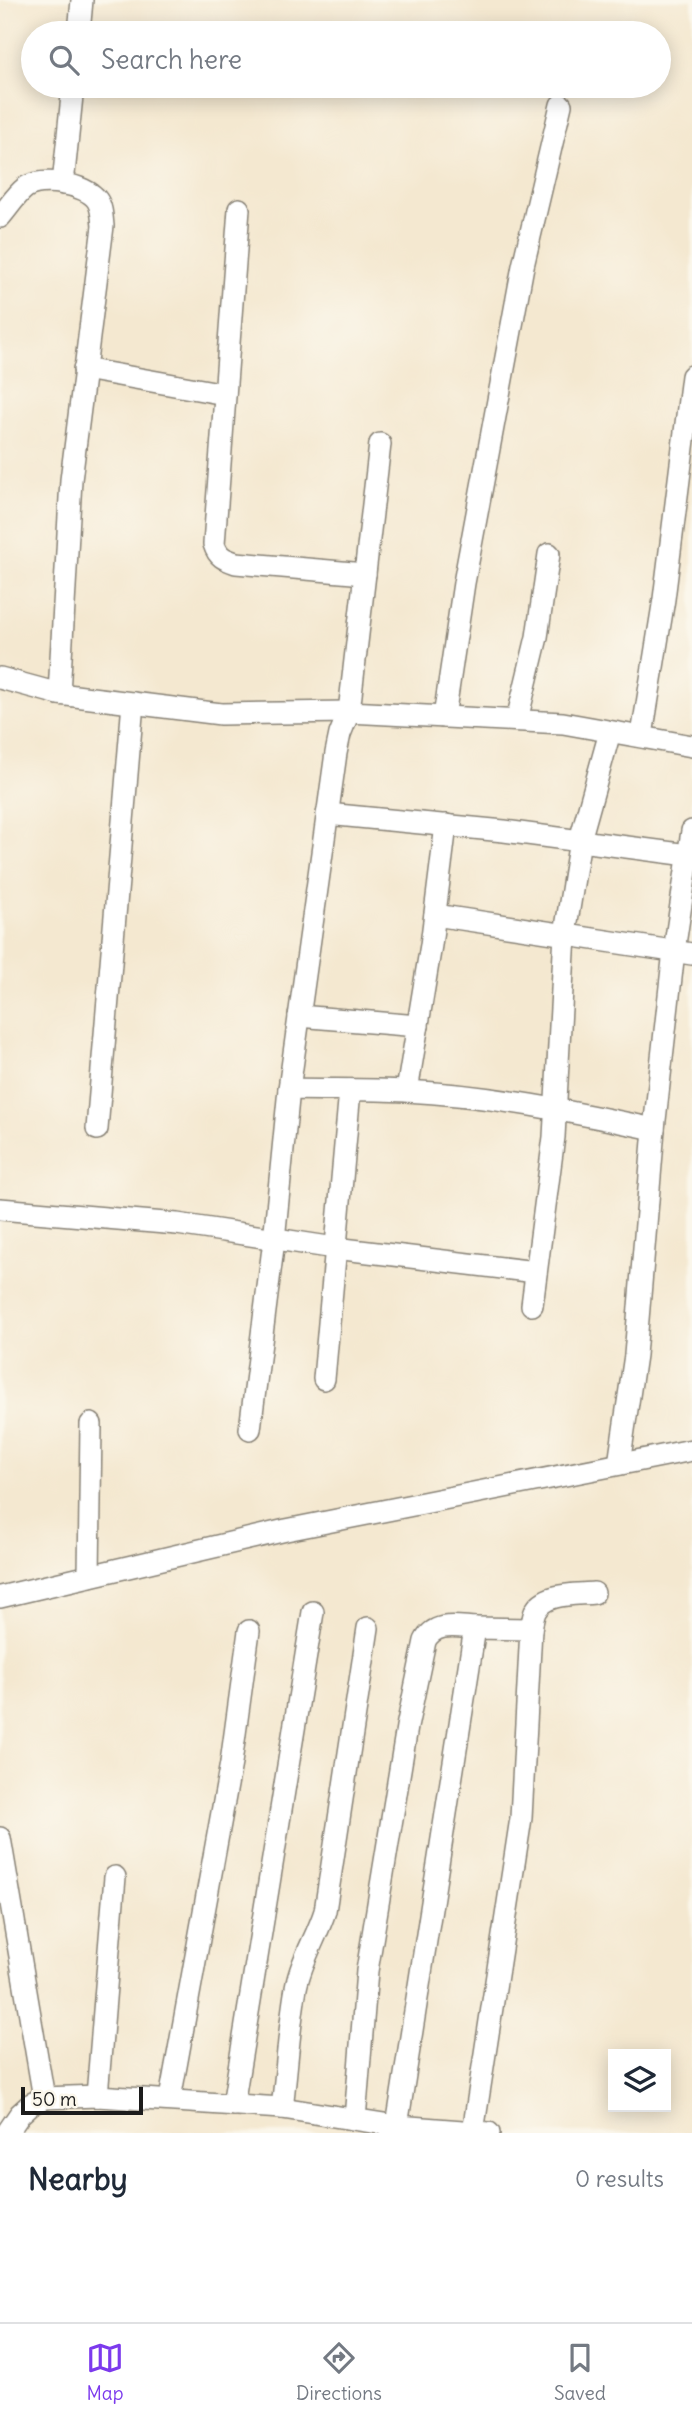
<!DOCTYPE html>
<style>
body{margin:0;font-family:Delius,sans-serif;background:#f6f6f7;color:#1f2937}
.controls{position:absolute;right:21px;bottom:21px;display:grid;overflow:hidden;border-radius:0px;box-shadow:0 4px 18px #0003}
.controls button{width:63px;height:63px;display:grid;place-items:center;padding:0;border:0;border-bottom:2px solid #e0e1e3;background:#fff;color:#1f2937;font:35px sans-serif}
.scale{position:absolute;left:21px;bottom:18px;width:122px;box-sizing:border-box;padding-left:7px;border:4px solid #1c1c1c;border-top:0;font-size:19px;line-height:24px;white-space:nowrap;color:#1c1c1c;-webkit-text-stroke:5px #fbf7ec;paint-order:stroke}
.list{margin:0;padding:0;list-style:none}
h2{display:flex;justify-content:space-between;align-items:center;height:91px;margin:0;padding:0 28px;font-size:30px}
h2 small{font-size:23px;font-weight:400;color:#747a83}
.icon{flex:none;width:38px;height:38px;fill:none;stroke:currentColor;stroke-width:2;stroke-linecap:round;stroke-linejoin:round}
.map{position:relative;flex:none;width:692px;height:2133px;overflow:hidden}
.search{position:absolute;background:#fff;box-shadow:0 4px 18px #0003;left:21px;right:21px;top:21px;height:77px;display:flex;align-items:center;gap:18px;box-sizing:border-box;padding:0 24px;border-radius:38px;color:#747a83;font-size:26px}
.sheet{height:189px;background:#fff}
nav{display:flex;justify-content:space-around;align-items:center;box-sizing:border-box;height:98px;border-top:2px solid #e0e1e3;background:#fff;font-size:19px;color:#747a83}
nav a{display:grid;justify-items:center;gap:4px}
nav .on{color:#7c3aed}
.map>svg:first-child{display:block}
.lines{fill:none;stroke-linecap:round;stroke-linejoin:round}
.minor-casing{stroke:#888276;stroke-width:24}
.minor{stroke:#fff;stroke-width:21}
</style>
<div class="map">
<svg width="692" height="2133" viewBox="0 0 692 2133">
<rect width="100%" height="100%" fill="#fbf7ec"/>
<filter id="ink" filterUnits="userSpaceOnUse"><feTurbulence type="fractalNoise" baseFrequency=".0143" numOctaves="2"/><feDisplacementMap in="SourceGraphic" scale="14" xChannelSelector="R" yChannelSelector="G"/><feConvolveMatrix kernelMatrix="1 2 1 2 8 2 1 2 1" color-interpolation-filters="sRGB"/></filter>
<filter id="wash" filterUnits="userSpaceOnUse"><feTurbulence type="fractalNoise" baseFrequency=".00686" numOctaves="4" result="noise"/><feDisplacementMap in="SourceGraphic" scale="28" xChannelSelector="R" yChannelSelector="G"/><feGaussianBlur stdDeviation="1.57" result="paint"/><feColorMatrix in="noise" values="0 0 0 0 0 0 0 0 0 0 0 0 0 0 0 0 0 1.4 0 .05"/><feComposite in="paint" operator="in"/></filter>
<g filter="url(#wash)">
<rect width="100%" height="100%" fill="#f4e8d0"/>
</g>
<g filter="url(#ink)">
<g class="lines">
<g class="minor-casing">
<g id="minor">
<polyline points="79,33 82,0"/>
<polyline points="63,184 73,86"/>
<path d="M239 209 214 544C218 557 224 559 236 563L365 574"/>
<path d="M0 217C8 208 16 195 25 188 41 176 86 184 97 200 102 207 102 217 103 226L71 480 59 694"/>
<polyline points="84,369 225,394"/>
<polyline points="0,678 59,694 221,714 349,712 563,723 692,746"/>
<polyline points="444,717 464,583 523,266 561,105"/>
<polyline points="517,720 537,637 549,554"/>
<polyline points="642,735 664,599 692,376"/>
<polyline points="327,814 504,831 688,855"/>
<polyline points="435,915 692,954"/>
<polyline points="299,1016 418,1026"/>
<path d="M289 1089C328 1090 367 1089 406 1091 490 1095 573 1112 654 1129"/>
<polyline points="407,1091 431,945 446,825"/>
<polyline points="97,1129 133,703"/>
<polyline points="0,1209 177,1224 335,1248 536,1272"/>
<polyline points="532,1305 554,1137 565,934 580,840 610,732"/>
<polyline points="324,1379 350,1090"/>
<polyline points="250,1429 274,1240 289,1089 336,753 340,734 349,712 380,444"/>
<polyline points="619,1464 635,1355 654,1129 674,951 692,831"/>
<polyline points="89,1576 91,1424"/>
<polyline points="0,1597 286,1530 692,1450"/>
<polyline points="0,1838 44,2098"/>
<polyline points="97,2096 115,1877"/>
<polyline points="170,2099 231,1763 249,1631"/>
<polyline points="233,2105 313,1612"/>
<path d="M282 2108C287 2068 289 2027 296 1988 301 1960 317 1937 325 1911L368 1628"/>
<path d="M355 2119 367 1971 407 1727 425 1641C435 1621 457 1627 475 1628"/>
<path d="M397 2126 475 1628 531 1629C532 1624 533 1617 535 1612 544 1592 576 1595 594 1593"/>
<polyline points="473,2132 521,1818 531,1629"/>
<polyline points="7,2133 20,2114 31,2104 44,2098 97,2096 282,2108 397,2126 489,2133"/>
</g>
</g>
<use href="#minor" class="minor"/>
</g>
</g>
</svg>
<div class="controls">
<button><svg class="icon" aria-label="layers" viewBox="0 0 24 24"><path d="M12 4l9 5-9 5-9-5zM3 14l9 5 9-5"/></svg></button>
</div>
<div class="scale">50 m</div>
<div class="search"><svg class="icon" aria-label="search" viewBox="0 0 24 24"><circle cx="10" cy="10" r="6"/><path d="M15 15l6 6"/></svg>Search here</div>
</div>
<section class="sheet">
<h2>Nearby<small>0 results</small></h2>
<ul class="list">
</ul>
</section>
<nav>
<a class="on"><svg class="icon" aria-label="map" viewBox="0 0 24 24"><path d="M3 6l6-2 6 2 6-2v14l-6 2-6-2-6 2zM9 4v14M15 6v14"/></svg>Map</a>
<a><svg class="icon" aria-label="directions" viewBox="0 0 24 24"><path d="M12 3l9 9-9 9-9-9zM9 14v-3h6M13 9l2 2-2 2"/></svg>Directions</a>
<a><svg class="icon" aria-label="saved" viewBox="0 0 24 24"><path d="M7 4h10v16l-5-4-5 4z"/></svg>Saved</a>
</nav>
